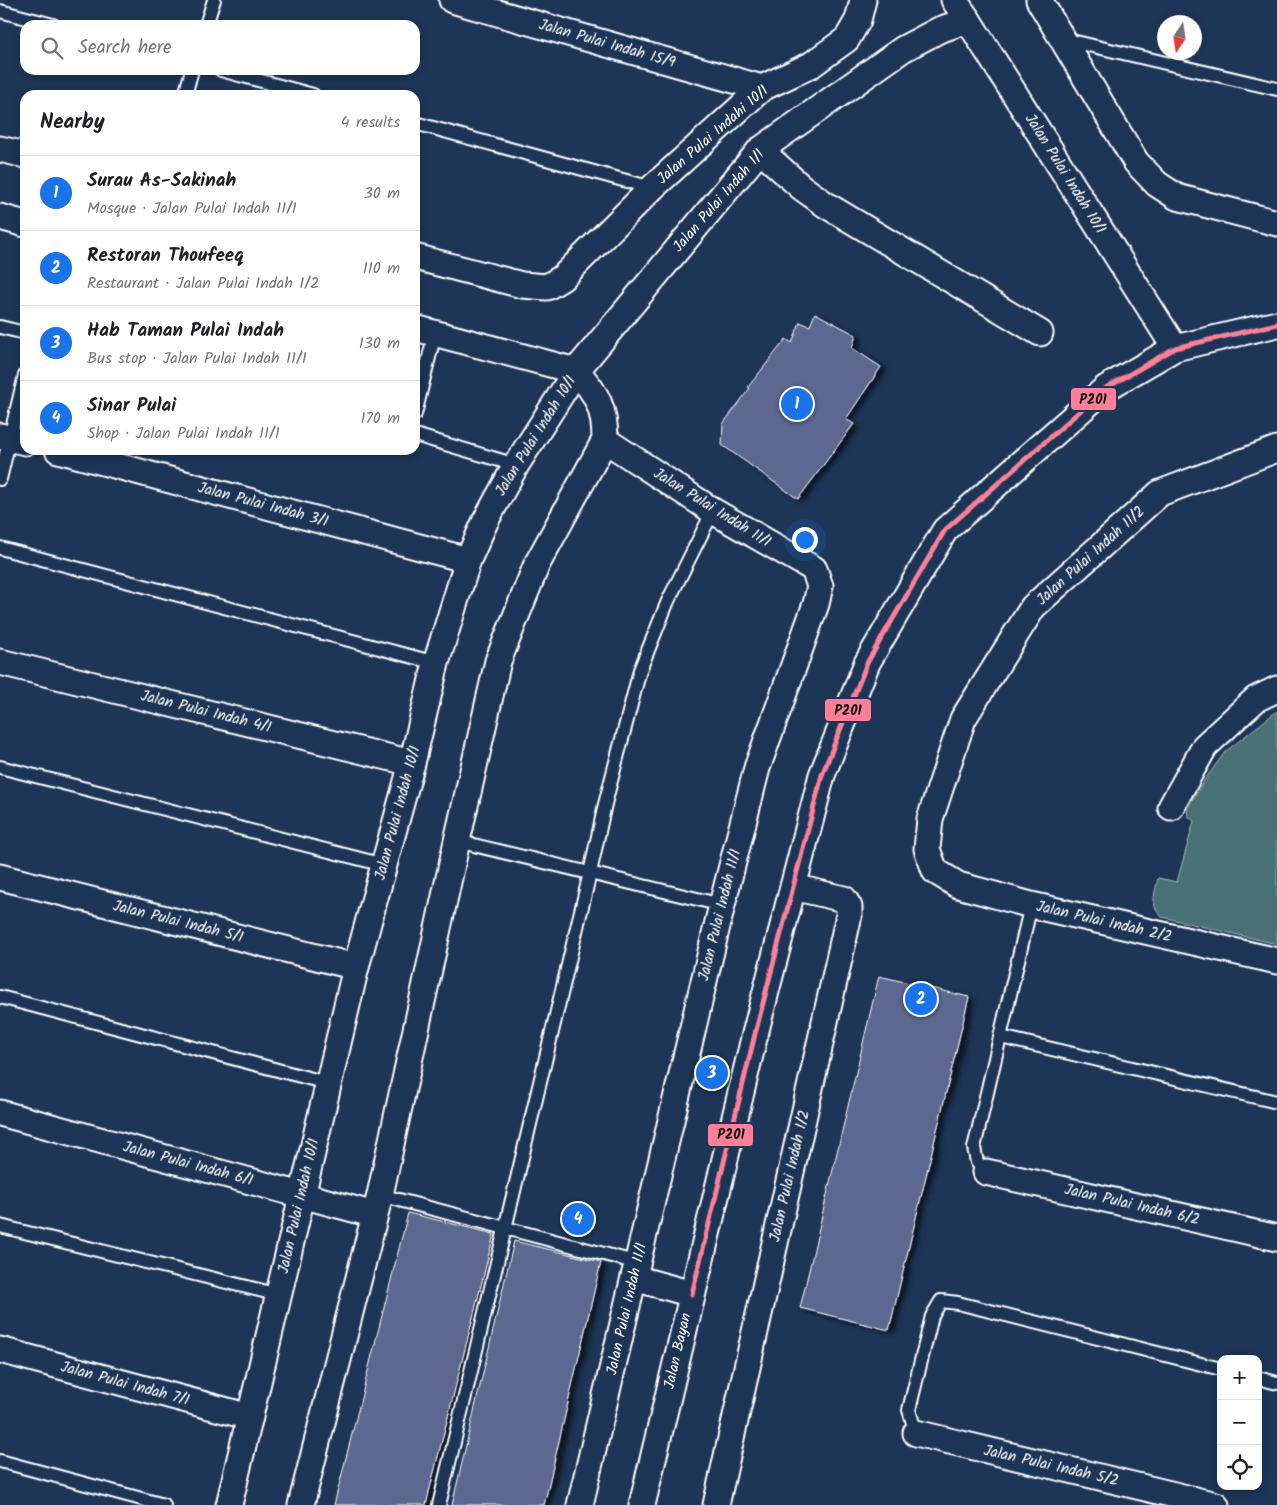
<!DOCTYPE html>
<meta charset="utf-8">
<style>
body{margin:0;font-family:Kalam,sans-serif;background:#f6f6f6;color:#202124}
.controls{position:absolute;right:15px;bottom:15px;display:grid;overflow:hidden;border-radius:10px;box-shadow:0 2px 8px #0003}
.controls button{width:45px;height:45px;display:grid;place-items:center;padding:0;border:0;border-bottom:1px solid #e0e0e0;background:#fff;color:#202124;font:25px sans-serif}
.compass{position:absolute;left:1157px;top:15px;width:45px;height:45px;border-radius:50%;background:#fff;box-shadow:0 2px 8px #0003;rotate:193deg}
.you{position:absolute;left:804px;top:539px;width:18px;height:18px;margin:-12px;border:4px solid #fff;border-radius:50%;background:#1a73e8;box-shadow:0 0 0 8px #1a73e833}
.badge{display:grid;place-items:center;width:32px;height:32px;border-radius:50%;background:#1a73e8;color:#fff;font-size:16px;font-weight:700}
.pin{position:absolute;translate:-50% -50%;border:2px solid #fff;box-shadow:0 1px 5px #0006}
.list{margin:0;padding:0;list-style:none}
h2{display:flex;justify-content:space-between;align-items:center;height:65px;margin:0;padding:0 20px;font-size:21px}
h2 small{font-size:16px;font-weight:400;color:#757577}
.list li{display:grid;grid-template-columns:32px 1fr auto;gap:15px;align-items:center;box-sizing:border-box;height:75px;padding:0 20px;border-top:1px solid #e0e0e0}
.list b{display:block;font-size:19px;white-space:nowrap}
.list p{margin:0;font-size:16px;white-space:nowrap;color:#757577}
.list em{font-size:16px;font-style:normal;color:#757577}
.icon{flex:none;width:28px;height:28px;fill:none;stroke:currentColor;stroke-width:2;stroke-linecap:round;stroke-linejoin:round}
.map{position:relative;flex:none;width:1277px;height:1505px;overflow:hidden}
.search{position:absolute;background:#fff;box-shadow:0 2px 8px #0003;left:20px;top:20px;width:400px;height:55px;display:flex;align-items:center;gap:12px;box-sizing:border-box;padding:0 18px;border-radius:15px;color:#757577;font-size:19px}
.panel{position:absolute;background:#fff;box-shadow:0 2px 8px #0003;left:20px;top:90px;width:400px;height:365px;border-radius:15px}
.map>svg:first-child{display:block}
.green{fill:#487074;stroke:#a4b8ba}
.building{fill:#5c6890;stroke:#fff;filter:url(#shadow)}
.lines{fill:none;stroke-linecap:round;stroke-linejoin:round}
.lane-casing{stroke:#fff;stroke-width:16}
.street-casing{stroke:#fff;stroke-width:29}
.lane{stroke:#1d3557;stroke-width:12}
.street{stroke:#1d3557;stroke-width:25}
.bus-1-casing{stroke:#1d3557;stroke-width:9}
.bus-1{stroke:#ff8098;stroke-width:5}
.labels{text-anchor:middle;dominant-baseline:central;stroke-width:4;stroke-linejoin:round;paint-order:stroke}
.street-label{font-size:15px;fill:#fff;stroke:#1d3557}
.line-badge{stroke:#1d3557;stroke-width:2}
.pale-badge-label{font-size:14px;text-anchor:middle;font-weight:bold;fill:#111}
</style>
<div class="map">
<svg width="1277" height="1505" viewBox="0 0 1277 1505">
<defs>
<filter id="shadow"><feDropShadow dx="5.5" dy="3" stdDeviation="2.5" flood-color="#0009"/></filter>
</defs>
<rect width="100%" height="100%" fill="#1d3557"/>
<filter id="ink" filterUnits="userSpaceOnUse"><feTurbulence type="fractalNoise" baseFrequency=".02" numOctaves="2"/><feDisplacementMap in="SourceGraphic" scale="10" xChannelSelector="R" yChannelSelector="G"/><feConvolveMatrix kernelMatrix="1 2 1 2 8 2 1 2 1" color-interpolation-filters="sRGB"/></filter>
<g filter="url(#ink)">
<path class="green" d="M1277 711V944L1162 917C1149 905 1155 893 1158 878L1177 882 1194 821 1188 816 1187 808 1204 781 1225 752Z"/>
<g class="building">
<polygon points="815,313 856,335 852,348 881,367 846,419 854,424 798,499 722,445 723,424 750,388 748,387 786,339 792,343 800,322 810,326"/>
<polygon points="879,976 969,997 889,1330 800,1308"/>
<polygon points="408,1213 494,1234 430,1488 426,1505 334,1505"/>
<polygon points="514,1241 601,1262 544,1505 452,1505"/>
</g>
<g class="lines">
<g class="lane-casing">
<g id="lane">
<polyline points="0,11 53,25"/>
<polyline points="206,25 214,0"/>
<polyline points="1063,39 1277,89"/>
<polyline points="221,70 313,95"/>
<polyline points="185,95 192,70"/>
<polyline points="415,123 652,188"/>
<polyline points="0,327 25,333"/>
<polyline points="415,414 435,333"/>
<polyline points="415,435 516,465"/>
<polyline points="0,479 25,375"/>
<polyline points="0,548 436,663"/>
<polyline points="0,767 384,865"/>
<polyline points="457,841 722,905"/>
<polyline points="0,997 327,1083"/>
<polyline points="1001,1037 1277,1102"/>
<polyline points="986,1172 977,1162 974,1148 1031,905"/>
<polyline points="380,1195 638,1263"/>
<polyline points="0,1226 279,1295"/>
<polyline points="1258,1378 1277,1383"/>
<polyline points="916,1433 909,1410 932,1316 941,1301 958,1303 1221,1369"/>
<polyline points="0,1461 164,1505"/>
<polyline points="439,1505 590,873 605,804 640,670 668,601 713,511"/>
</g>
</g>
<g class="street-casing">
<g id="street">
<polyline points="452,0 762,88"/>
<polyline points="954,0 968,20 1175,348"/>
<polyline points="1039,0 1136,162 1157,184 1177,197 1277,223"/>
<polyline points="0,149 25,155"/>
<polyline points="760,150 801,187 826,205 1040,333"/>
<polyline points="0,217 25,224"/>
<polyline points="415,257 522,285 547,287 562,278 652,188 762,88 811,65 847,39 858,20 863,0"/>
<polyline points="415,328 576,371"/>
<polyline points="0,436 25,442"/>
<polyline points="1277,449 1160,493 1033,607 963,719 930,819 927,849 935,871 958,885 1031,905 1277,961"/>
<polyline points="58,450 468,560"/>
<polyline points="0,662 412,763"/>
<polyline points="1171,807 1205,746 1256,699 1277,689"/>
<polyline points="0,877 356,967"/>
<polyline points="0,1113 375,1215"/>
<polyline points="986,1172 1277,1238"/>
<polyline points="634,1278 692,1294"/>
<polyline points="0,1350 250,1417"/>
<polyline points="916,1433 1216,1505"/>
<polyline points="229,1505 356,967 412,763 436,663 468,560 485,522 516,465 576,371 760,150 903,49 939,30 968,20"/>
<path d="M301 1505 380 1195 457 841 498 661 537 564 605 440C605 409 597 393 576 371"/>
<polyline points="580,1505 722,905 757,768 816,604 820,586 814,569 713,511 605,440"/>
<polyline points="642,1505 755,1034 822,775 867,663 945,530 1106,388 1175,348 1277,324"/>
<polyline points="716,1505 849,915 849,907 844,899 793,887"/>
</g>
</g>
<use href="#lane" class="lane"/>
<use href="#street" class="street"/>
<g class="bus-1-casing">
<polyline id="bus-1" points="692,1294 755,1034 822,775 867,663 945,530 1106,388 1175,348 1277,324"/>
</g>
<use href="#bus-1" class="bus-1"/>
</g>
</g>
<g class="labels">
<g class="street-label">
<text transform="translate(607 44) rotate(16)">Jalan Pulai Indah 15/9</text>
<text transform="translate(713 135) rotate(-41)">Jalan Pulai Indahi 10/1</text>
<text transform="translate(1065 174) rotate(58)">Jalan Pulai Indah 10/1</text>
<text transform="translate(719 201) rotate(-49)">Jalan Pulai Indah 1/1</text>
<text transform="translate(536 436) rotate(-58)">Jalan Pulai Indah 10/1</text>
<text transform="translate(263 505) rotate(15)">Jalan Pulai Indah 3/1</text>
<text transform="translate(712 508) rotate(32)">Jalan Pulai Indah 11/1</text>
<text transform="translate(1091 556) rotate(-42)">Jalan Pulai Indah 11/2</text>
<text transform="translate(206 712) rotate(14)">Jalan Pulai Indah 4/1</text>
<text transform="translate(398 813) rotate(-75)">Jalan Pulai Indah 10/1</text>
<text transform="translate(720 915) rotate(-76)">Jalan Pulai Indah 11/1</text>
<text transform="translate(178 922) rotate(14)">Jalan Pulai Indah 5/1</text>
<text transform="translate(1104 922) rotate(13)">Jalan Pulai Indah 2/2</text>
<text transform="translate(188 1164) rotate(15)">Jalan Pulai Indah 6/1</text>
<text transform="translate(790 1176) rotate(-77)">Jalan Pulai Indah 1/2</text>
<text transform="translate(1132 1205) rotate(13)">Jalan Pulai Indah 6/2</text>
<text transform="translate(299 1206) rotate(-77)">Jalan Pulai Indah 10/1</text>
<text transform="translate(627 1309) rotate(-77)">Jalan Pulai Indah 11/1</text>
<text transform="translate(678 1351) rotate(-77)">Jalan Bayan</text>
<text transform="translate(125 1384) rotate(15)">Jalan Pulai Indah 7/1</text>
<text transform="translate(1051 1466) rotate(13)">Jalan Pulai Indah 5/2</text>
</g>
</g>
<g class="line-badge">
<rect x="1070" y="387" width="47" height="24" rx="5" fill="#ff8098"/>
<rect x="824" y="698" width="48" height="24" rx="5" fill="#ff8098"/>
<rect x="707" y="1123" width="47" height="24" rx="5" fill="#ff8098"/>
</g>
<g class="pale-badge-label">
<text x="1093" y="404">P201</text>
<text x="848" y="715">P201</text>
<text x="731" y="1139">P201</text>
</g>
</svg>
<div class="controls">
<button>+</button>
<button>−</button>
<button><svg class="icon" aria-label="locate" viewBox="0 0 24 24"><circle cx="12" cy="12" r="6"/><path d="M12 2v4M12 18v4M2 12h4M18 12h4"/></svg></button>
</div>
<svg class="compass" viewBox="-18 -18 36 36"><path d="M0-13l5 13h-10z" fill="#e53935"/><path d="M0 13l5-13h-10z" fill="#757577"/></svg>
<div class="you"></div>
<div class="pin badge" style="left:797px;top:404px">1</div>
<div class="pin badge" style="left:921px;top:999px">2</div>
<div class="pin badge" style="left:712px;top:1073px">3</div>
<div class="pin badge" style="left:578px;top:1219px">4</div>
<div class="search"><svg class="icon" aria-label="search" viewBox="0 0 24 24"><circle cx="10" cy="10" r="6"/><path d="M15 15l6 6"/></svg>Search here</div>
<section class="panel">
<h2>Nearby<small>4 results</small></h2>
<ul class="list">
<li><span class="badge">1</span><div><b>Surau As-Sakinah</b><p>Mosque · Jalan Pulai Indah 11/1</p></div><em>30 m</em></li>
<li><span class="badge">2</span><div><b>Restoran Thoufeeq</b><p>Restaurant · Jalan Pulai Indah 1/2</p></div><em>110 m</em></li>
<li><span class="badge">3</span><div><b>Hab Taman Pulai Indah</b><p>Bus stop · Jalan Pulai Indah 11/1</p></div><em>130 m</em></li>
<li><span class="badge">4</span><div><b>Sinar Pulai</b><p>Shop · Jalan Pulai Indah 11/1</p></div><em>170 m</em></li>
</ul>
</section>
</div>
